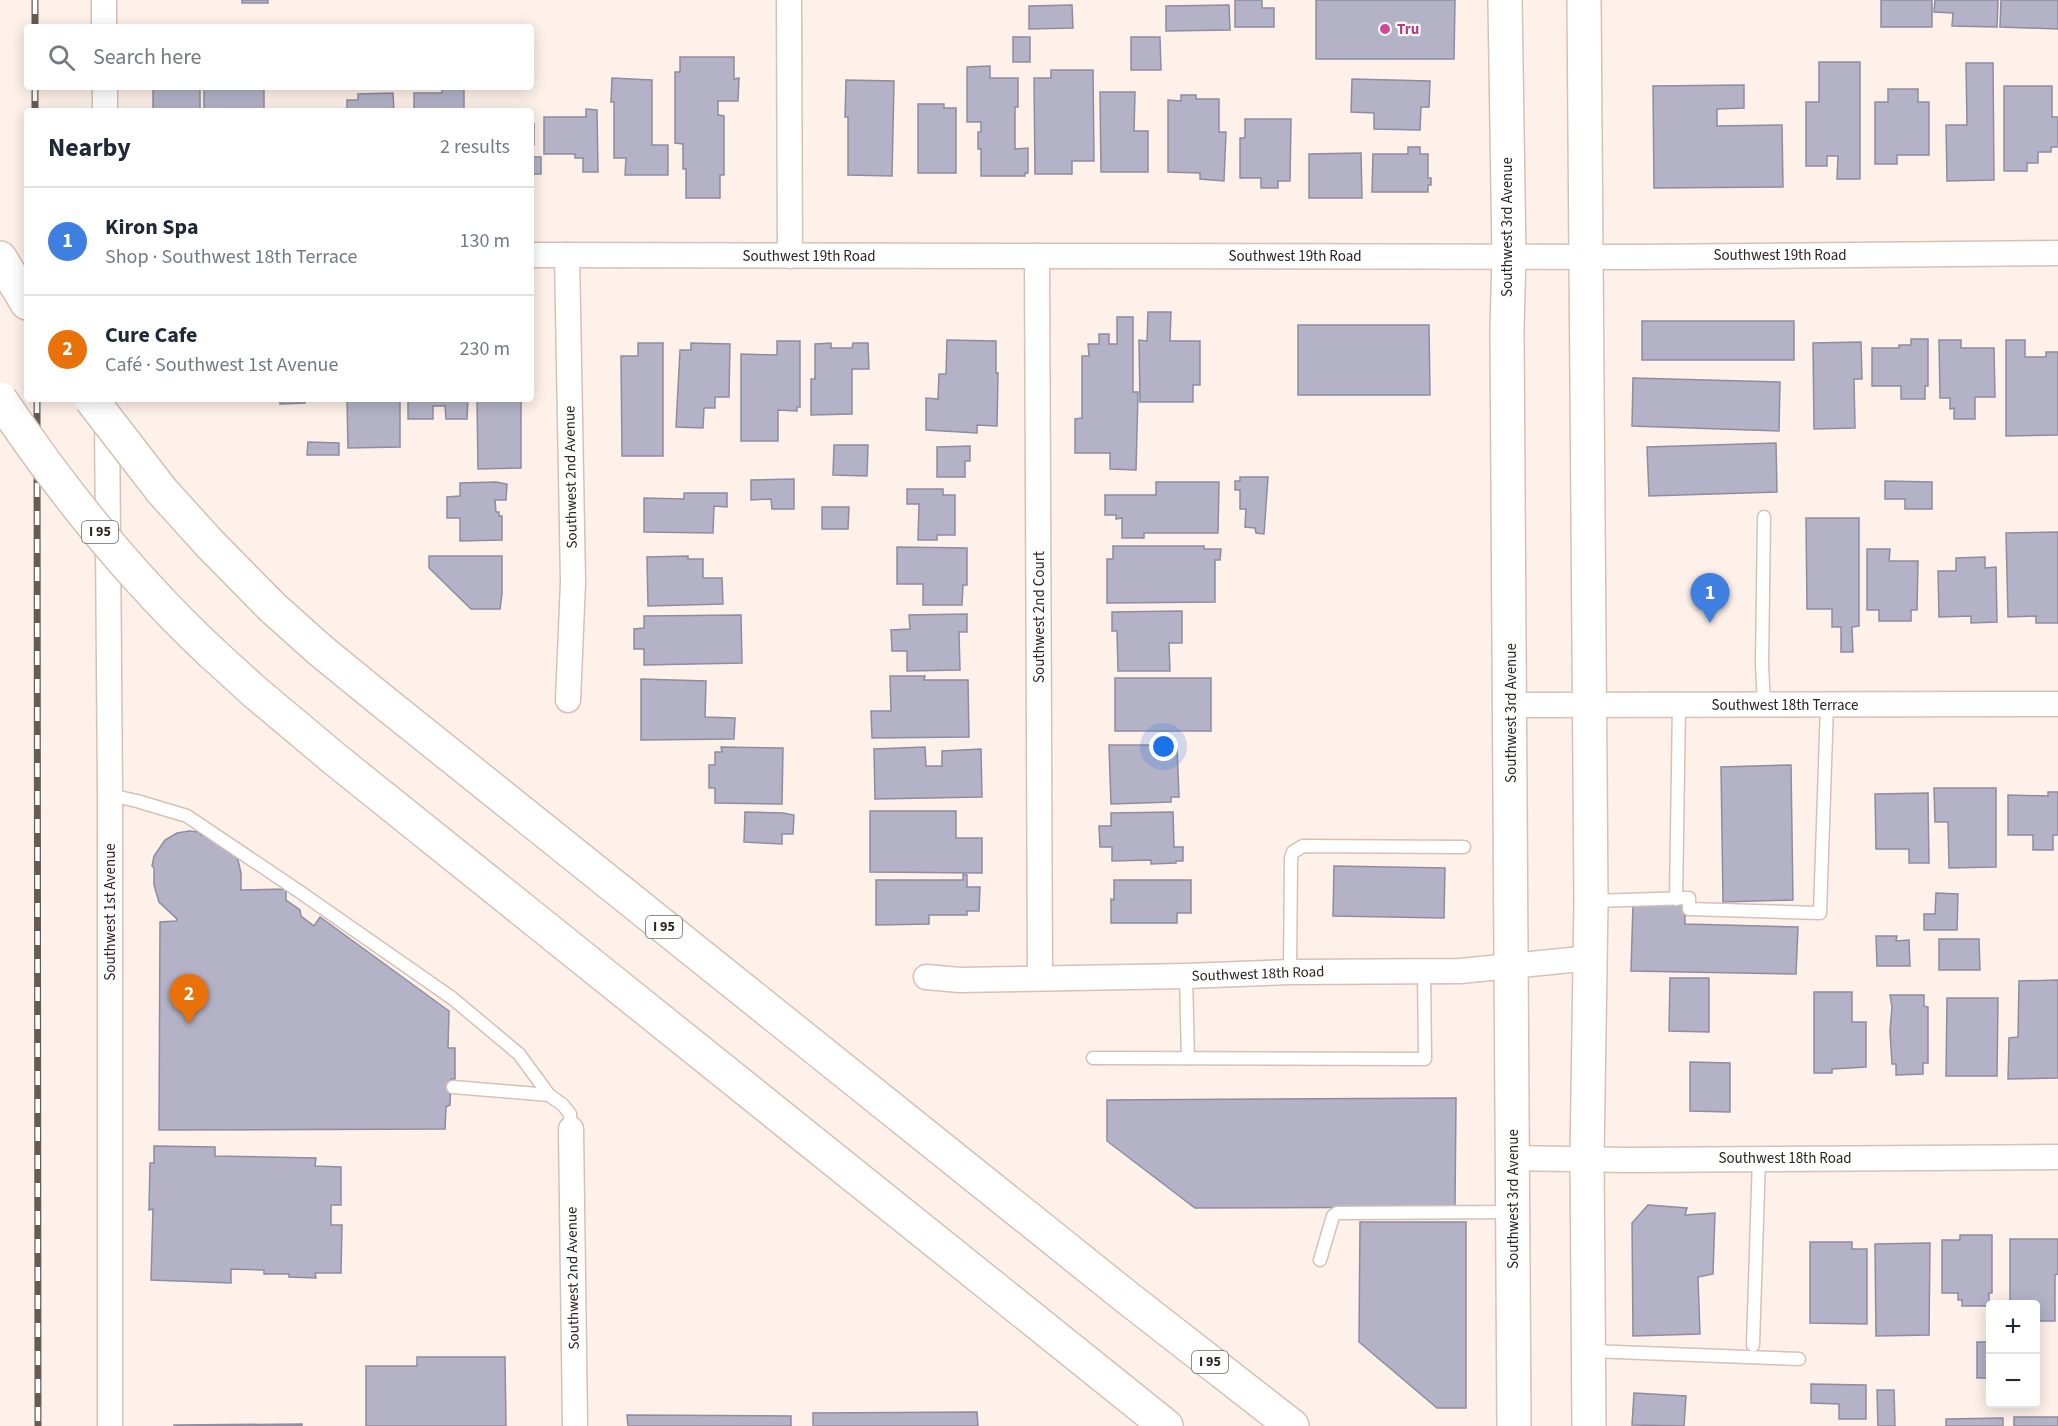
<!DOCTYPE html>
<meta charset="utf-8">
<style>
body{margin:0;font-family:"Source Sans 3",sans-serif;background:#f6f6f7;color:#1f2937}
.controls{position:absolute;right:18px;bottom:18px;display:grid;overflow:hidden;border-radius:6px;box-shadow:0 3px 15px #0003}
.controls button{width:54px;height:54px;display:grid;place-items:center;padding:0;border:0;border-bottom:2px solid #e0e1e3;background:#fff;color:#1f2937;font:30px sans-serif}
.you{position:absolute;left:1164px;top:747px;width:21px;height:21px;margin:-15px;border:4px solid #fff;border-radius:50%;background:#1a73e8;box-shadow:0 0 0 9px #1a73e833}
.badge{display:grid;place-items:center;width:39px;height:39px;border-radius:50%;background:#0b8043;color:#fff;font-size:20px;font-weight:700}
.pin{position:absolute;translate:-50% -50px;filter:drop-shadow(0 2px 3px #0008)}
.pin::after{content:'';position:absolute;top:32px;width:21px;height:18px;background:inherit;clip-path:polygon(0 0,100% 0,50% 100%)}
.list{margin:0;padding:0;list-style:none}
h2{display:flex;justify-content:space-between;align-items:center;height:78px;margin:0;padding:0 24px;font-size:26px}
h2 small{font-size:20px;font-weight:400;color:#747a83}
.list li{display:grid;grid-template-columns:39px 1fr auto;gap:18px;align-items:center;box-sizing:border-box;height:108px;padding:0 24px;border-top:2px solid #e0e1e3}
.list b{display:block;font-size:22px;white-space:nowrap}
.list p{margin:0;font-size:20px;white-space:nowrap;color:#747a83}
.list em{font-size:20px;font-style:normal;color:#747a83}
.icon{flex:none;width:33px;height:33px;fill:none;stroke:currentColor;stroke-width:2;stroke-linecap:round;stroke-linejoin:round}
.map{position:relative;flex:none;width:2058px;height:1426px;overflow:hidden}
.search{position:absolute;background:#fff;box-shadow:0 3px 15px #0003;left:24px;top:24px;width:510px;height:66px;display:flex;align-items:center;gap:15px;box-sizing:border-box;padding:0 21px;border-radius:6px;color:#747a83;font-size:22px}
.panel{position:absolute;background:#fff;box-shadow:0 3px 15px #0003;left:24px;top:108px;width:510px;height:294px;border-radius:6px}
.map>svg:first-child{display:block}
.building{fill:#b4b2c7;stroke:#8d8ca0;stroke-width:1.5}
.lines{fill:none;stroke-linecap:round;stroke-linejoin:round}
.lane-casing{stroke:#d6c1b4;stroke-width:15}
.street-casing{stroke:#d6c1b4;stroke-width:27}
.secondary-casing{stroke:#d6c1b4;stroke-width:36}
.highway-casing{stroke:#d6c1b4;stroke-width:36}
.lane{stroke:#fff;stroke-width:12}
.street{stroke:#fff;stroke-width:24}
.secondary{stroke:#fff;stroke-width:33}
.highway{stroke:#fff;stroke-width:33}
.rail-casing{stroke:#655c56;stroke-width:7}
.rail{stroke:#fff;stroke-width:4.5;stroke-dasharray:14;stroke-linecap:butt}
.highway-bridge-casing{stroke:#d6c1b4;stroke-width:36;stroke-linecap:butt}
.highway-bridge{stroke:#fff;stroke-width:33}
.hotel-dot{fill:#d1479c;stroke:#fff;stroke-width:2}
.labels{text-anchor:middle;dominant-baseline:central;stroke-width:4.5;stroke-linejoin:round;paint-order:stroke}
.shield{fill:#fff;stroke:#6b6662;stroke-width:1.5}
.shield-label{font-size:14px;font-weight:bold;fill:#2b241f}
.hotel-label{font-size:15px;font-weight:bold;fill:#b23c85;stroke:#fff;text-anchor:start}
.street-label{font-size:15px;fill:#2b241f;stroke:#fff}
</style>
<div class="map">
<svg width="2058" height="1426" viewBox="0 0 2058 1426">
<rect width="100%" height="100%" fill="#fef1e9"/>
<g class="building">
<rect x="242" y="0" width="26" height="3"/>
<polygon points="1235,0 1262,0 1262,8 1274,8 1274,27 1235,27"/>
<polygon points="1316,0 1455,0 1454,59 1316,59"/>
<rect x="1881" y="0" width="51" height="27"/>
<polygon points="1935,0 1998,0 1997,27 1952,26 1953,13 1934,12"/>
<polygon points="2001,0 2058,0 2058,29 2000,27"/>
<polygon points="1072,5 1073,28 1029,29 1029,6"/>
<polygon points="1229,5 1230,30 1166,31 1166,6"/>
<rect x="1013" y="37" width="17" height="25"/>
<polygon points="1131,37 1160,37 1161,70 1131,70"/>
<polygon points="680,57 734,57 734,79 739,78 738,101 718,101 718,115 724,116 724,175 720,175 720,198 686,198 686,169 683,169 683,144 675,143 675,72 680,72"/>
<polygon points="1819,62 1860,62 1860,179 1837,179 1838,156 1827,156 1827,166 1806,166 1806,102 1819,102"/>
<polygon points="1966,63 1993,63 1994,180 1947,181 1946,125 1967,125"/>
<polygon points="990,66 990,78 1018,78 1018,107 1015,107 1015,149 1028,148 1028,173 1025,173 1025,176 981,176 981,149 978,149 978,132 981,132 981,122 967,122 967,67"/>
<polygon points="1051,70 1093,70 1094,161 1072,161 1072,174 1035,174 1034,78 1051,78"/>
<polygon points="612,78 652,80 652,145 668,145 668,175 625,175 626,158 614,158 614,102 611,102"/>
<polygon points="1352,79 1430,81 1429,107 1421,107 1420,130 1374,129 1374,113 1351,112"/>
<polygon points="846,80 894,81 892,176 848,175 848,117 845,117"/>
<polygon points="1744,85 1744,108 1717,109 1717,126 1782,125 1783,187 1654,188 1653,86"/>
<polygon points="2004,86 2052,86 2052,117 2058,117 2058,147 2051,147 2051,152 2038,152 2038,163 2027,163 2027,171 2004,171"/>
<rect x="153" y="87" width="47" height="24"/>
<rect x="204" y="87" width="60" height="24"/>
<polygon points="442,87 464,87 464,111 414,111 414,93 442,93"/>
<polygon points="1888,89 1918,89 1918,102 1929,102 1929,155 1897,155 1897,164 1875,164 1875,102 1888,102"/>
<polygon points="1100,92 1135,92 1134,131 1148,131 1148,172 1101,172"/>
<polygon points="393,93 394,111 347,111 347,100 358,100 358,94"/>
<polygon points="1181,95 1196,95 1196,99 1219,99 1219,132 1226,132 1224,181 1200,179 1200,173 1168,172 1168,100 1181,101"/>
<polygon points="918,104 944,104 944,108 956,108 956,173 918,173"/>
<polygon points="586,109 597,110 598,172 583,172 583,158 575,158 575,154 544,154 544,117 586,117"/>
<polygon points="1245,119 1291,119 1290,181 1278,181 1278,188 1261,188 1261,178 1240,178 1240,138 1245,138"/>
<rect x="531" y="124" width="3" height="21"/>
<polygon points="1408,147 1420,147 1420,154 1428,154 1428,178 1431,178 1431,185 1428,185 1428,192 1372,192 1373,154 1408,154"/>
<polygon points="1361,153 1362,198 1309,198 1309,154"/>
<rect x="531" y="157" width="10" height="17"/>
<polygon points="1148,312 1171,312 1170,341 1200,341 1200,385 1193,385 1193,402 1140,402 1139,340 1147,341"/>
<polygon points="1117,317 1133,317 1133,392 1138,392 1136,470 1110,469 1110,453 1075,453 1075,419 1082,418 1082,356 1089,356 1088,344 1099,344 1099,334 1109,334 1109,344 1117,344"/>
<rect x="1642" y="321" width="152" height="39"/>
<polygon points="1298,325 1429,325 1430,395 1298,395"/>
<polygon points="1911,339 1928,339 1928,386 1925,386 1925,399 1901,399 1901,386 1872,386 1872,348 1899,348 1899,345 1911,345"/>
<polygon points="947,340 996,341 996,373 998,373 997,426 977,425 977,433 926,430 926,398 938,399 939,374 946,374"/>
<polygon points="1939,340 1961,340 1961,348 1994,348 1995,397 1975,397 1975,419 1954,419 1954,408 1950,409 1950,398 1940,398"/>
<polygon points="2006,340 2025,340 2025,357 2046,357 2046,352 2058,352 2058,435 2006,436"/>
<polygon points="777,341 800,341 800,407 797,407 797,411 778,410 778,441 741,441 741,354 777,355"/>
<polygon points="1861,342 1862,379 1854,379 1855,428 1814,429 1813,343"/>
<polygon points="638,343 663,343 663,456 622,456 621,356 638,356"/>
<polygon points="691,343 730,344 729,397 715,397 715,408 704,408 703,428 676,427 680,350 691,350"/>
<polygon points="831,343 831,348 852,348 853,343 868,343 869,369 852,369 852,414 811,415 811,379 815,379 815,344"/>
<polygon points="1633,378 1780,382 1779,431 1632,426"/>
<polygon points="260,399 309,399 305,399 305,403 280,404 280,401 260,401"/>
<polygon points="347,399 400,399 400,447 348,448"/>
<polygon points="408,399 468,399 467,419 446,419 445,406 433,406 433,419 408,419"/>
<polygon points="477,399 521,399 521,468 478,469"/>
<polygon points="308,442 339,443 339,455 307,455"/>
<polygon points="1776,443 1777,492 1649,496 1647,447"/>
<polygon points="834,445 868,445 867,476 833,475"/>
<polygon points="970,446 970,461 965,461 965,477 937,477 937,447"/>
<polygon points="1240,477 1268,477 1264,534 1256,533 1255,528 1245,527 1246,509 1240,509 1240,490 1235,490 1235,481 1240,481"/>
<polygon points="794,479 794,509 772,509 771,499 751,500 751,480"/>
<polygon points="1885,481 1932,482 1932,509 1905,509 1905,499 1885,499"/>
<polygon points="496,482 507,484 506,500 495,500 496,512 499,512 499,516 502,516 502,540 460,541 460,518 447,518 447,497 460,496 460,483"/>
<polygon points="1156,482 1219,482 1218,533 1144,533 1144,538 1122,538 1122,518 1116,519 1116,515 1105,515 1105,495 1156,495"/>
<polygon points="907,489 943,489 943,495 955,495 955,535 937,535 937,540 918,540 919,504 907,504"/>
<polygon points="684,493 727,493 727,507 714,506 713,533 644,532 644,498 684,499"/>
<polygon points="822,507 849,507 848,529 822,529"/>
<polygon points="1806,518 1859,518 1859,626 1852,627 1853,652 1841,652 1841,627 1832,627 1832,609 1807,609"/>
<polygon points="2058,532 2058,623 2036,623 2036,616 2008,617 2006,533"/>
<polygon points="1113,546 1204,546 1204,549 1221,549 1220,560 1215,560 1215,602 1107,603 1107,559 1113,559"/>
<polygon points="897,547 967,548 967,585 963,585 962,605 923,605 923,584 897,584"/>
<polygon points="1867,549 1890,549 1889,561 1918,561 1917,610 1911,610 1911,621 1879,621 1879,610 1867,610"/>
<polygon points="429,556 502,556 502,594 500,609 471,609 429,568"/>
<polygon points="688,556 688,559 703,559 703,578 722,578 723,604 648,606 647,557"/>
<polygon points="1985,557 1985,568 1996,567 1997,622 1971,623 1971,616 1939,617 1938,571 1956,571 1956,558"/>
<polygon points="1182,611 1182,643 1169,643 1170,671 1118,671 1117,631 1112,631 1112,612"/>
<polygon points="967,614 967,632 959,632 960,670 907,671 907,651 892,651 891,630 910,629 909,615"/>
<polygon points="741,615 742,663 644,665 644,649 634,649 634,629 644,628 644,616"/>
<polygon points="890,676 925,676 924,680 968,680 969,737 872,738 871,711 891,711"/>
<rect x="1115" y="678" width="96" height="53"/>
<polygon points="641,679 706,681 705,717 735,718 734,739 641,740"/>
<polygon points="1109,745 1177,745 1179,797 1171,797 1171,802 1111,804"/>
<polygon points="721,747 783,748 782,804 715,803 715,788 709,788 709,765 715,765 715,752 722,752"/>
<polygon points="925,747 926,766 942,766 942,751 981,749 982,797 875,799 874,749"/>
<polygon points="1791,765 1793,900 1723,902 1721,767"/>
<polygon points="1934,788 1996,788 1996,867 1949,868 1948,822 1935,822"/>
<polygon points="2048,792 2058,792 2058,835 2053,835 2053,850 2033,850 2033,835 2008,835 2008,795 2048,796"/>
<polygon points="1928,793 1929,863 1909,863 1909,849 1876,849 1875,794"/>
<polygon points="870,811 956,811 956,838 982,838 982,873 870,872"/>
<polygon points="745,812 783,813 794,815 793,834 782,834 782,844 744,842"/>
<polygon points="1173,812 1174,847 1183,847 1183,861 1176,861 1176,863 1151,864 1151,860 1112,861 1112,847 1100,847 1099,826 1111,826 1111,813"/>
<polygon points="189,831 199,832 201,835 207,836 231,849 238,860 241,873 241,890 286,889 286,900 300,910 301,916 314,926 320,917 449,1011 448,1048 455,1048 455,1079 451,1079 450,1105 446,1107 445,1129 159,1130 160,922 176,921 177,919 159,902 154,885 154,868 152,866 154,856 165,840 177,833"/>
<polygon points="1334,866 1445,868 1444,918 1333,916"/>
<polygon points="963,874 967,875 967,887 980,887 979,911 967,911 967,915 929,915 929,924 876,925 876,880 963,880"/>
<polygon points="1114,880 1191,880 1191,913 1177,913 1177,923 1111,923 1111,899 1114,900"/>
<polygon points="1936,893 1958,894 1957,930 1924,930 1924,914 1935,914"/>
<polygon points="1633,904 1685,905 1685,924 1798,927 1796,974 1631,971"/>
<polygon points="1876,936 1897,936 1896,941 1909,940 1910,966 1877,966"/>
<polygon points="1939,939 1979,939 1980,970 1939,970"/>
<polygon points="1670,978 1709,978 1709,1032 1669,1031"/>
<polygon points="2058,980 2058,1078 2008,1079 2009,1038 2018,1037 2019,981"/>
<polygon points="1814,992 1852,992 1852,1022 1866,1022 1866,1067 1832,1069 1832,1073 1814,1073"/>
<polygon points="1890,995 1924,995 1924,1006 1928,1007 1928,1063 1923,1063 1923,1074 1896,1075 1896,1064 1892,1064 1890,1031 1892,1007"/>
<polygon points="1947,998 1998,998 1997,1076 1946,1076"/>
<polygon points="1690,1062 1730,1063 1730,1112 1690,1111"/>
<polygon points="1456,1098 1455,1207 1195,1208 1107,1141 1107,1100"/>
<polygon points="154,1146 215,1147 215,1156 316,1158 315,1166 341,1167 341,1205 331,1205 331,1225 342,1225 341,1273 315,1273 316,1278 289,1277 289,1274 264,1274 264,1270 231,1269 231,1283 151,1280 153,1209 149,1210 150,1163 154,1163"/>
<polygon points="1648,1205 1687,1208 1685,1215 1715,1213 1713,1274 1698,1277 1700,1334 1633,1336 1632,1223"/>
<polygon points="1360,1222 1466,1222 1466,1408 1437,1408 1359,1342"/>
<polygon points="1960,1235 1992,1235 1992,1293 1989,1293 1989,1306 1962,1306 1962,1300 1958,1300 1958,1293 1942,1293 1942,1240 1960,1240"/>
<polygon points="2010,1239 2058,1239 2058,1274 2055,1275 2055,1321 2036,1321 2036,1304 2010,1304"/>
<polygon points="1810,1242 1852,1242 1852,1249 1867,1249 1867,1324 1810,1323"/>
<polygon points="1930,1243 1929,1335 1876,1336 1875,1244"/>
<rect x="1977" y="1342" width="13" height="36"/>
<polygon points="417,1357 505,1357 506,1426 366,1426 366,1366 417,1366"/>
<polygon points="1811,1384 1866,1385 1866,1419 1839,1419 1839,1404 1811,1403"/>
<polygon points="1877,1390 1894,1390 1895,1426 1878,1426"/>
<polygon points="1634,1393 1686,1396 1684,1426 1632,1425"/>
<polygon points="977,1412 978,1426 813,1426 813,1413"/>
<polygon points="627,1415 791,1416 791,1426 628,1426"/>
<rect x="2014" y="1417" width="44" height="9"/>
<polygon points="2003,1418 2003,1426 1946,1426 1946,1419"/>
<polygon points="302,1424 302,1426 174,1426 174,1425"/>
</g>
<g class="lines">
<g class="lane-casing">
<g id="lane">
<polyline points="1764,705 1762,664 1764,517"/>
<polyline points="110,795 137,801 187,816 300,892 452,998 519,1054 549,1095"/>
<polyline points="1676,899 1679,705"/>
<polyline points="1593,901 1689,898 1689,909 1820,913 1827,705"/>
<polyline points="1290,972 1291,858 1293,852 1303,846 1464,847"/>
<polyline points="1186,976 1188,1058"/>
<polyline points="1093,1058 1425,1059 1424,972"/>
<polyline points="453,1087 549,1095 563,1105 570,1114 571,1129"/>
<polyline points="1320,1260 1333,1216 1337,1213 1511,1212"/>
<polyline points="1753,1345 1759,1158"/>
<polyline points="1590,1351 1799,1359"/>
</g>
</g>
<g class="street-casing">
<g id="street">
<polyline points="104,0 104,27"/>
<polyline points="789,0 790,256"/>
<polyline points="105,87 105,111"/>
<polyline points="531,255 1638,257 2058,253"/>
<polyline points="567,255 573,582 568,700"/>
<polyline points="1037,256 1040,978"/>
<polyline points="107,414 110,795 110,1426"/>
<polyline points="1511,705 2058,704"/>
<polyline points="926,977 960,980 1186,976 1290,972 1460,971 1591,958"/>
<polyline points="571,1129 575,1426"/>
<polyline points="1513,1158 1628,1160 2058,1157"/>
</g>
</g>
<g class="secondary-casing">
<g id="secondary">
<polyline points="1505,0 1509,256 1507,328 1514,1426"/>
<polyline points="1584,0 1591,901 1587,1159 1589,1426"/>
</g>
</g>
<g class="highway-casing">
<g id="highway">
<polyline points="0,258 27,303"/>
<polyline points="210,544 272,607 320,650 380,699 1129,1299 1292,1426"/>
<polyline points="212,653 256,693 336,760 1166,1426"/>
</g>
</g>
<use href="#lane" class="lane"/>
<use href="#street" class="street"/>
<use href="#secondary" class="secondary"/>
<use href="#highway" class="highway"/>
<g class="rail-casing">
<g id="rail">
<polyline points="35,0 35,27"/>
<polyline points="35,87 35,111"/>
<polyline points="37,399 38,1426"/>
</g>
</g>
<use href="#rail" class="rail"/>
<g class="highway-bridge-casing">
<g id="highway-bridge">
<path d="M0 399C61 490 132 578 212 653"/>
<polyline points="91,399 162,491 210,544"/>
</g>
</g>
<use href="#highway-bridge" class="highway-bridge"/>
</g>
<circle class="hotel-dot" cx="1385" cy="29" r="6"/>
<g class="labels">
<g class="shield">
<rect x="82" y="521" width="36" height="22" rx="4.5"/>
<rect x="646" y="916" width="36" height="22" rx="4.5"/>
<rect x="1192" y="1351" width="36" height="22" rx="4.5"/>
</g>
<g class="shield-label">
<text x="100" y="532">I 95</text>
<text x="664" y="927">I 95</text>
<text x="1210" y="1362">I 95</text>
</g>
<g class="hotel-label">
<text x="1397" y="29">Tru</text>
</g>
<g class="street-label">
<text transform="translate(1507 227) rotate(-90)">Southwest 3rd Avenue</text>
<text x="1780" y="255">Southwest 19th Road</text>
<text x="809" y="256">Southwest 19th Road</text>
<text x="1295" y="256">Southwest 19th Road</text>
<text transform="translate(571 477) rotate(-91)">Southwest 2nd Avenue</text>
<text transform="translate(1039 617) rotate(-90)">Southwest 2nd Court</text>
<text x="1785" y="705">Southwest 18th Terrace</text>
<text transform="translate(1511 713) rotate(-90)">Southwest 3rd Avenue</text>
<text transform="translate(110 912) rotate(-90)">Southwest 1st Avenue</text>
<text transform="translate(1258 974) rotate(-2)">Southwest 18th Road</text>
<text x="1785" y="1158">Southwest 18th Road</text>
<text transform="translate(1513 1199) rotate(-90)">Southwest 3rd Avenue</text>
<text transform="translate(573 1278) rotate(-91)">Southwest 2nd Avenue</text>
</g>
</g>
</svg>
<div class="controls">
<button>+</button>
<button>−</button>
</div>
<div class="you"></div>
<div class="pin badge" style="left:1710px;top:623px;background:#3f7fe0">1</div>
<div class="pin badge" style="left:189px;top:1024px;background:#e8710a">2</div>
<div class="search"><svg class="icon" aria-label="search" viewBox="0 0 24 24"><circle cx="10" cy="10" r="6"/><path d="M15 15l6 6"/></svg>Search here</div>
<section class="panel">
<h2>Nearby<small>2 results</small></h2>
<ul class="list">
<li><span class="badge" style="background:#3f7fe0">1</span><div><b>Kiron Spa</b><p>Shop · Southwest 18th Terrace</p></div><em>130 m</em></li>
<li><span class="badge" style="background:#e8710a">2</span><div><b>Cure Cafe</b><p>Café · Southwest 1st Avenue</p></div><em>230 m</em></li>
</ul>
</section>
</div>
